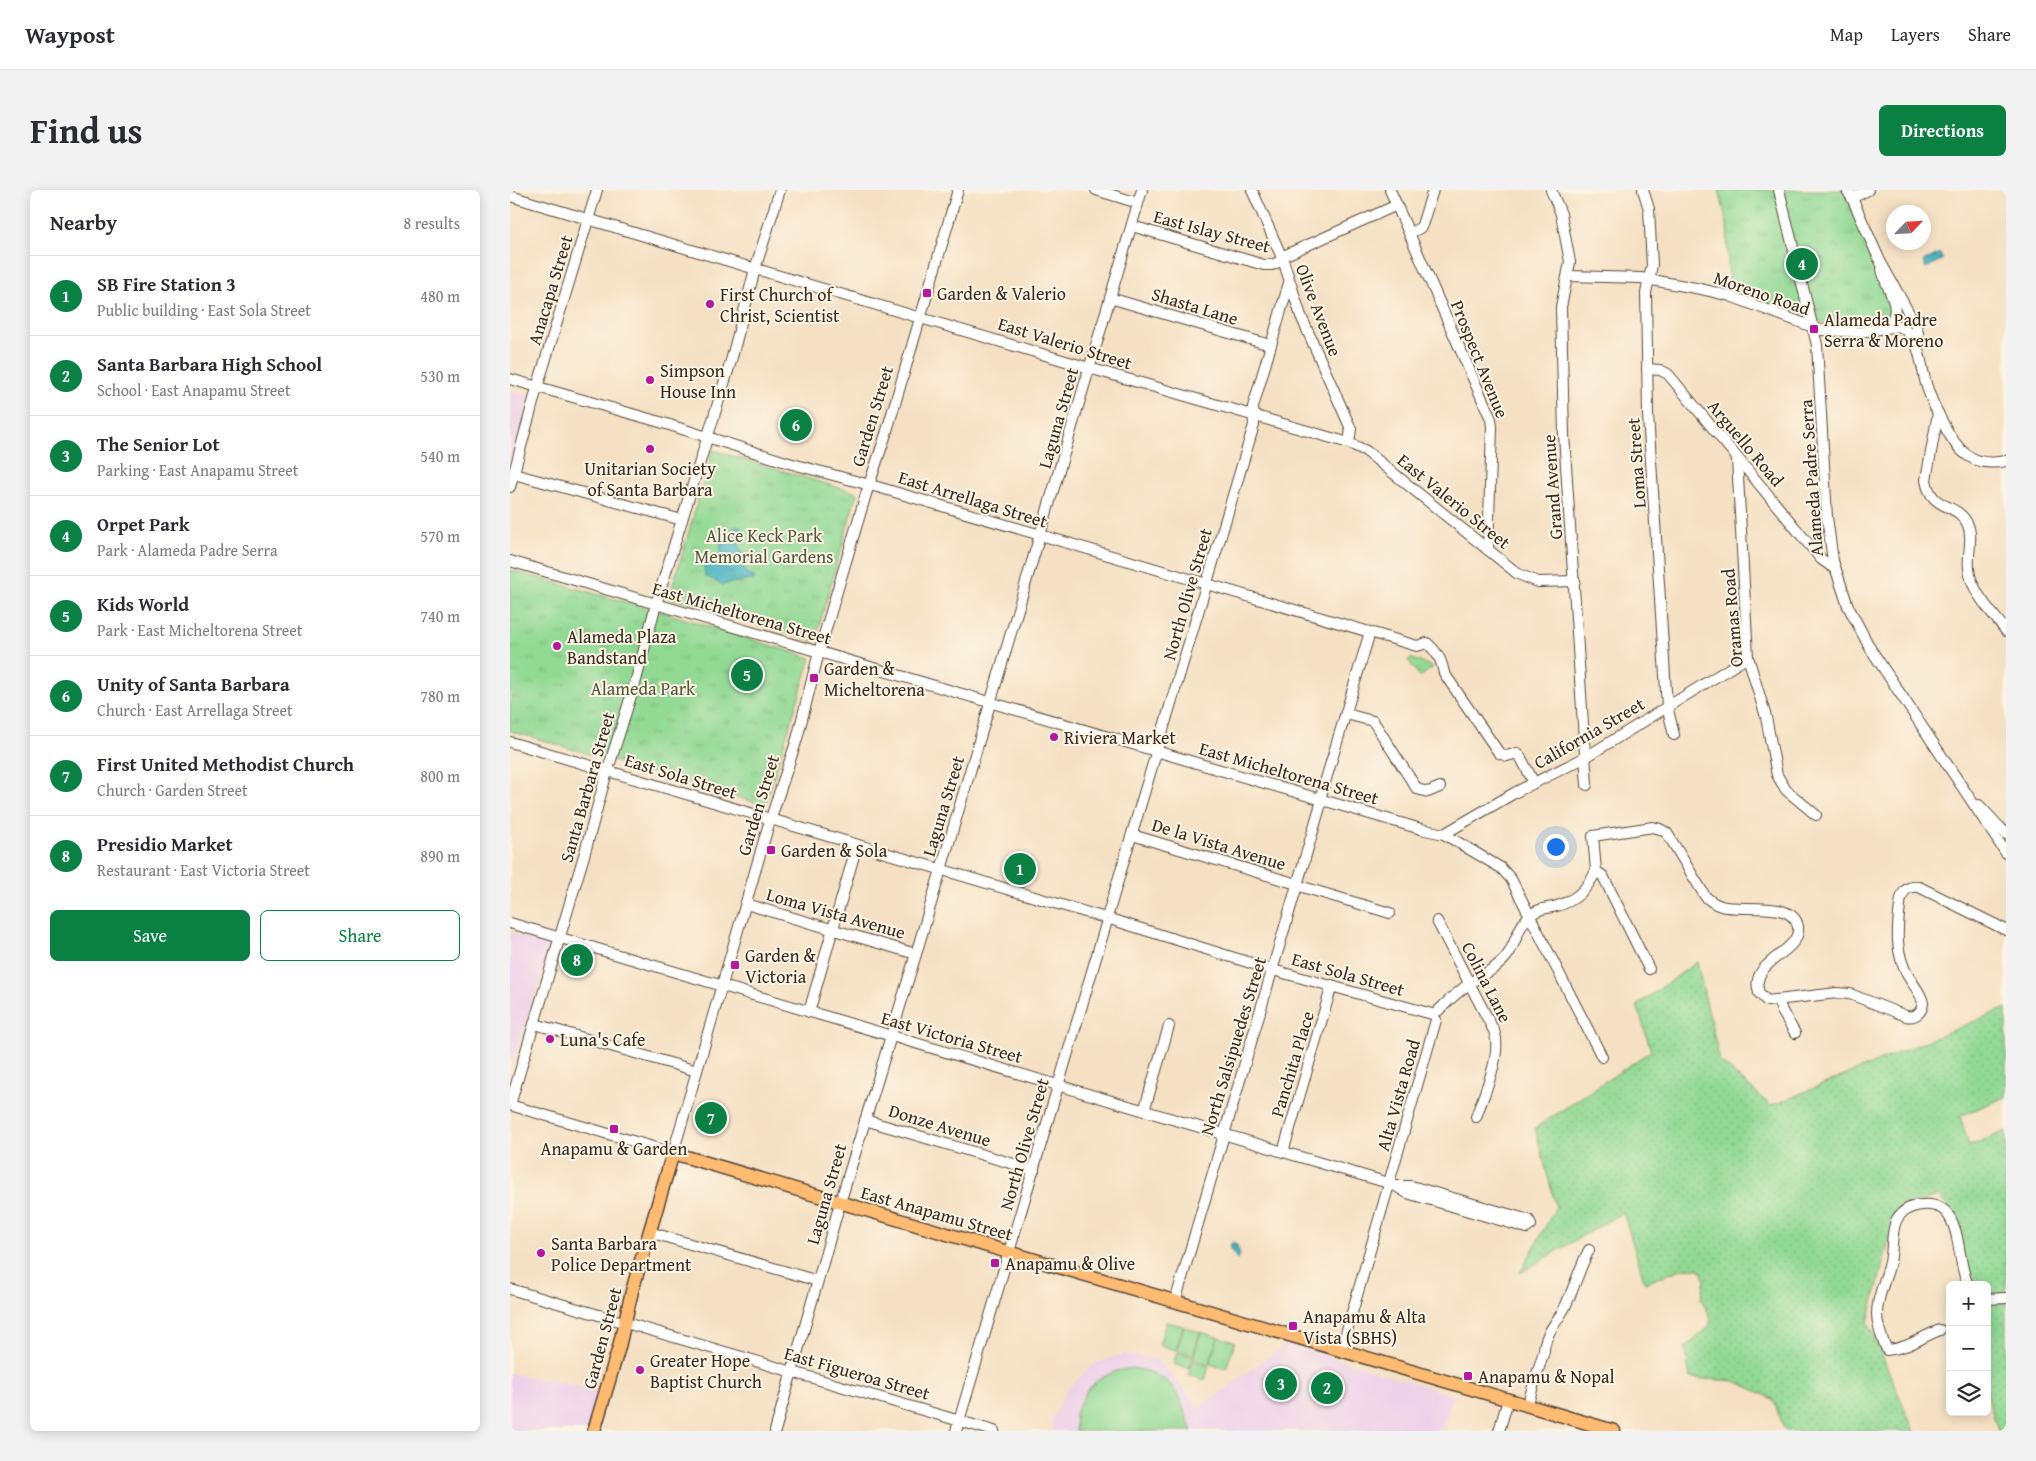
<!DOCTYPE html>
<meta charset="utf-8">
<style>
body{margin:0;font-family:"Gentium Book Plus",serif;background:#f2f2f3;color:#2b2b33}
.controls{position:absolute;right:15px;bottom:15px;display:grid;overflow:hidden;border-radius:8px;box-shadow:0 2px 12px #0003}
.controls button{width:45px;height:45px;display:grid;place-items:center;padding:0;border:0;border-bottom:1px solid #e1e1e2;background:#fff;color:#2b2b33;font:25px sans-serif}
.compass{position:absolute;left:1376px;top:15px;width:45px;height:45px;border-radius:50%;background:#fff;box-shadow:0 2px 12px #0003;rotate:65deg}
.you{position:absolute;left:1045px;top:656px;width:18px;height:18px;margin:-12px;border:4px solid #fff;border-radius:50%;background:#1a73e8;box-shadow:0 0 0 8px #1a73e833}
.badge{display:grid;place-items:center;width:32px;height:32px;border-radius:50%;background:#0b8043;color:#fff;font-size:16px;font-weight:700}
.pin{position:absolute;translate:-50% -50%;border:2px solid #fff;box-shadow:0 1px 5px #0006}
.list{margin:0;padding:0;list-style:none}
h2{display:flex;justify-content:space-between;align-items:center;height:65px;margin:0;padding:0 20px;font-size:21px}
h2 small{font-size:16px;font-weight:400;color:#7c7c81}
.list li{display:grid;grid-template-columns:32px 1fr auto;gap:15px;align-items:center;box-sizing:border-box;height:80px;padding:0 20px;border-top:1px solid #e1e1e2}
.list b{display:block;font-size:19px;white-space:nowrap}
.list p{margin:0;font-size:16px;white-space:nowrap;color:#7c7c81}
.list em{font-size:16px;font-style:normal;color:#7c7c81}
.actions{display:flex;gap:10px;padding:15px 20px}
.actions a{flex:1;padding:11px 0;border:1px solid #0b8043;border-radius:8px;text-align:center;font-size:18px;color:#0b8043}
.actions .main{background:#0b8043;color:#fff}
.icon{flex:none;width:28px;height:28px;fill:none;stroke:currentColor;stroke-width:2;stroke-linecap:round;stroke-linejoin:round}
.map{position:relative;flex:none;width:1496px;height:1241px;overflow:hidden;border-radius:8px}
header{display:flex;align-items:center;gap:30px;box-sizing:border-box;height:70px;padding:0 25px;background:#fff;border-bottom:1px solid #e1e1e2}
header strong{font-size:24px}
nav{display:flex;gap:28px;margin-inline-start:auto;font-size:18px}
.intro{display:flex;align-items:center;justify-content:space-between;box-sizing:border-box;height:120px;padding:0 30px}
h1{margin:0;font-size:35px}
.button{padding:12px 22px;border-radius:8px;background:#0b8043;color:#fff;font-size:18px;font-weight:700}
main{display:flex;gap:30px;padding:0 30px}
aside{flex:1;background:#fff;border-radius:8px;box-shadow:0 2px 12px #0003}
.map>svg:first-child{display:block}
.built{fill:#edd1e9}
.grass{fill:url(#grass-dots);stroke:#668259}
.park{fill:url(#park-tufts);stroke:#668259}
.pitch{fill:#92d994;stroke:#668259}
.water{fill:url(#water-ripples);stroke:#406f70}
.lines{fill:none;stroke-linecap:round;stroke-linejoin:round}
.minor-casing{stroke:#574537;stroke-width:12}
.major-casing{stroke:#574537;stroke-width:15}
.minor{stroke:#fff;stroke-width:10}
.major{stroke:#ffbb71;stroke-width:12}
.poi-dot{fill:#b5179e;stroke:#fcf5e5;stroke-width:2}
.labels{text-anchor:middle;dominant-baseline:central;stroke-width:4;stroke-linejoin:round;paint-order:stroke}
.street-label{font-size:18px;fill:#3b2a1e;stroke:#fcf5e5}
.poi-label{font-size:18px;fill:#3b2a1e;stroke:#fcf5e5;text-anchor:start}
.park-label{font-size:18px;fill:#51563c;stroke:#fcf5e5}
</style>
<header>
<strong>Waypost</strong>
<nav><a>Map</a><a>Layers</a><a>Share</a></nav>
</header>
<div class="intro"><h1>Find us</h1><a class="button">Directions</a></div>
<main>
<aside>
<h2>Nearby<small>8 results</small></h2>
<ul class="list">
<li><span class="badge">1</span><div><b>SB Fire Station 3</b><p>Public building · East Sola Street</p></div><em>480 m</em></li>
<li><span class="badge">2</span><div><b>Santa Barbara High School</b><p>School · East Anapamu Street</p></div><em>530 m</em></li>
<li><span class="badge">3</span><div><b>The Senior Lot</b><p>Parking · East Anapamu Street</p></div><em>540 m</em></li>
<li><span class="badge">4</span><div><b>Orpet Park</b><p>Park · Alameda Padre Serra</p></div><em>570 m</em></li>
<li><span class="badge">5</span><div><b>Kids World</b><p>Park · East Micheltorena Street</p></div><em>740 m</em></li>
<li><span class="badge">6</span><div><b>Unity of Santa Barbara</b><p>Church · East Arrellaga Street</p></div><em>780 m</em></li>
<li><span class="badge">7</span><div><b>First United Methodist Church</b><p>Church · Garden Street</p></div><em>800 m</em></li>
<li><span class="badge">8</span><div><b>Presidio Market</b><p>Restaurant · East Victoria Street</p></div><em>890 m</em></li>
</ul>
<div class="actions"><a class="main">Save</a><a>Share</a></div>
</aside>
<div class="map">
<svg width="1496" height="1241" viewBox="0 0 1496 1241">
<defs>
<pattern id="grass-dots" width="8" height="8" patternUnits="userSpaceOnUse" patternTransform="scale(1.25)"><rect width="8" height="8" fill="#92d994"/><path d="M2 2h.1M6 6h.1" fill="none" stroke="#7fba7f" stroke-width="1.8" stroke-linecap="round"/></pattern>
<pattern id="park-tufts" width="24" height="20" patternUnits="userSpaceOnUse" patternTransform="scale(1.25)"><rect width="24" height="20" fill="#92d994"/><path d="M3 7l-1-3M5 7V3M7 7l1-3M15 17l-1-3M17 17v-4M19 17l1-3" fill="none" stroke="#7fba7f"/></pattern>
<pattern id="water-ripples" width="26" height="14" patternUnits="userSpaceOnUse" patternTransform="scale(1.25)"><rect width="26" height="14" fill="#46b4c1"/><path d="M2 4q2-2 4 0t4 0M15 11q2-2 4 0t4 0" fill="none" stroke="#3c939c"/></pattern>
</defs>
<rect width="100%" height="100%" fill="#fcf5e5"/>
<filter id="ink" filterUnits="userSpaceOnUse"><feTurbulence type="fractalNoise" baseFrequency=".02" numOctaves="2"/><feDisplacementMap in="SourceGraphic" scale="10" xChannelSelector="R" yChannelSelector="G"/><feConvolveMatrix kernelMatrix="1 2 1 2 8 2 1 2 1" color-interpolation-filters="sRGB"/></filter>
<filter id="wash" filterUnits="userSpaceOnUse"><feTurbulence type="fractalNoise" baseFrequency=".0096" numOctaves="4" result="noise"/><feDisplacementMap in="SourceGraphic" scale="20" xChannelSelector="R" yChannelSelector="G"/><feGaussianBlur stdDeviation="1.12" result="paint"/><feColorMatrix in="noise" values="0 0 0 0 0 0 0 0 0 0 0 0 0 0 0 0 0 1.4 0 .05"/><feComposite in="paint" operator="in"/></filter>
<g filter="url(#wash)">
<rect width="100%" height="100%" fill="#f5e0c3"/>
<g class="built">
<polygon points="0,200 22,207 0,272"/>
<polygon points="0,742 41,755 0,881"/>
<polygon points="777,1153 944,1206 931,1241 543,1241 541,1232 556,1200 585,1173 614,1164 648,1169 689,1218"/>
<polygon points="0,1183 96,1202 84,1241 0,1241"/>
</g>
<g class="grass">
<polygon points="1187,772 1210,871 1261,916 1496,818 1496,907 1450,926 1459,956 1496,941 1496,1104 1477,1104 1477,1095 1463,1095 1458,1087 1445,1024 1428,1006 1387,1019 1358,1132 1404,1241 1275,1241 1263,1209 1225,1191 1180,1188 1175,1158 1199,1137 1201,1128 1191,1109 1195,1090 1190,1079 1174,1078 1135,1093 1113,1022 1010,1083 1046,1017 1025,938 1141,861 1127,815"/>
<polygon points="1477,1112 1496,1113 1496,1241 1488,1241 1477,1205"/>
</g>
<g class="park">
<path d="M1209 0H1333L1359 54 1372 94 1381 113 1383 123C1378 130 1373 135 1365 137 1329 146 1255 112 1219 99L1217 34Z"/>
<polygon points="203,260 347,303 305,451 159,408"/>
<polygon points="0,380 159,424 301,468 256,612 250,614 0,541"/>
<polygon points="900,468 923,477 910,487 898,470"/>
</g>
<g class="pitch">
<polygon points="656,1132 673,1136 666,1160 649,1155"/>
<polygon points="674,1137 690,1142 683,1165 667,1160"/>
<polygon points="691,1142 708,1147 699,1174 683,1169"/>
<polygon points="708,1147 725,1152 716,1179 700,1174"/>
<polygon points="667,1162 683,1167 679,1178 663,1174"/>
<polygon points="683,1171 699,1176 695,1190 678,1185"/>
<path d="M622 1178C667 1185 667 1204 682 1241H566L565 1223 577 1200 589 1189 606 1181Z"/>
</g>
<g class="water">
<polygon points="1429,63 1433,69 1416,78 1413,72"/>
<path d="M228 335 233 339C228 348 226 361 238 364L240 368 234 372 233 376 237 384 244 387V390C234 391 224 392 213 395L195 386 194 376C198 371 204 367 210 364L211 351 215 345Z"/>
<polygon points="724,1052 727,1055 730,1065 727,1069 719,1057 720,1054"/>
</g>
</g>
<g filter="url(#ink)">
<g class="lines">
<g class="minor-casing">
<g id="minor">
<polyline points="586,0 628,13"/>
<polyline points="742,0 773,70 791,126 841,239 839,253"/>
<polyline points="880,0 981,229 982,237 978,360"/>
<polyline points="1041,0 1051,24 1060,72 1051,117 1054,245 1077,595"/>
<polyline points="1133,0 1139,19 1142,75 1136,103 1138,225 1157,516 1164,545"/>
<polyline points="1269,0 1307,155 1317,327 1323,371 1338,416 1360,458 1496,663"/>
<polyline points="1337,0 1342,8 1370,71 1405,134 1408,142 1407,156"/>
<polyline points="0,6 579,178 839,253 856,261 1008,384 1028,392 1065,391"/>
<polyline points="1342,8 1358,0"/>
<polyline points="622,36 754,75 762,75 773,70"/>
<polyline points="900,43 910,38 912,35 923,0"/>
<polyline points="771,67 887,15"/>
<path d="M1372 79C1376 101 1396 119 1376 137"/>
<path d="M1058 86 1131 88 1191 99 1220 106 1311 140 1350 142 1389 136C1412 147 1410 176 1417 197 1421 210 1427 222 1433 233 1447 261 1462 278 1496 271"/>
<polyline points="600,108 760,155"/>
<polyline points="1137,179 1150,180 1158,184 1311,369 1325,379"/>
<path d="M0 189 150 232 279 273 371 298 907 456 917 453C928 463 931 469 934 483L989 563 997 566 1007 563 1010 566 1024 593"/>
<path d="M1428 223 1416 290C1421 321 1446 312 1457 333 1464 346 1457 364 1459 379 1461 402 1483 423 1496 441"/>
<polyline points="1227,269 1238,467 1256,527 1267,585 1276,600 1306,625"/>
<polyline points="4,284 172,330"/>
<polyline points="0,297 27,198 87,0"/>
<polyline points="0,371 911,639 934,644 991,678 1001,689 1092,867"/>
<polyline points="836,524 863,531 907,599 918,602 930,597"/>
<polyline points="0,552 592,727"/>
<polyline points="810,609 860,442"/>
<polyline points="1469,615 1496,644"/>
<polyline points="934,644 1006,602 1076,567 1238,467"/>
<polyline points="622,645 787,694"/>
<polyline points="786,695 880,723"/>
<polyline points="236,714 406,764"/>
<polyline points="598,724 744,235 743,217 779,93"/>
<polyline points="603,730 763,780 922,824"/>
<path d="M927 731 984 841C993 863 974 904 966 927"/>
<polyline points="0,733 875,992"/>
<path d="M1139 779 1093 686 1086 681 1083 646 1143 637 1150 639 1157 643 1195 706C1200 711 1205 714 1211 716 1230 722 1284 709 1288 737 1291 764 1238 770 1249 803L1257 811 1327 803 1340 804 1396 826C1406 828 1412 822 1413 813 1411 802 1403 795 1398 786 1385 763 1387 740 1390 715 1391 703 1396 695 1409 697L1496 740"/>
<polyline points="1268,810 1272,821 1285,843"/>
<path d="M928 821C938 811 949 801 960 793 973 784 987 779 997 766 1007 752 1008 732 1025 722 1031 718 1040 718 1047 716 1065 711 1078 698 1086 681"/>
<polyline points="299,822 347,655"/>
<polyline points="25,834 187,881"/>
<polyline points="0,915 163,963 258,637 287,549 309,462 356,304 376,244 448,0"/>
<polyline points="0,915 75,662 95,589 126,490 146,414 221,171 245,79 270,0"/>
<polyline points="634,921 659,836"/>
<polyline points="355,930 524,980"/>
<polyline points="773,962 822,795"/>
<polyline points="880,989 926,830"/>
<polyline points="884,995 897,1003 1017,1038 1021,1035 1019,1030 901,996 889,996"/>
<polyline points="139,1042 308,1091"/>
<polyline points="0,1099 484,1241"/>
<polyline points="1477,1109 1496,1108"/>
<polyline points="665,1112 812,610"/>
<path d="M1430 1140C1408 1148 1403 1157 1377 1160 1372 1149 1367 1136 1367 1124 1367 1105 1376 1090 1380 1072 1383 1059 1381 1043 1386 1031 1393 1014 1424 1009 1436 1022 1451 1039 1448 1074 1458 1095"/>
<polyline points="831,1161 878,998"/>
<path d="M1017 1216 1034 1161C1034 1145 1047 1132 1054 1119 1064 1099 1069 1079 1079 1060"/>
<polyline points="265,1241 330,1013 406,764 632,0"/>
<polyline points="446,1241 596,734"/>
<polyline points="989,1241 998,1210"/>
</g>
</g>
<g class="major-casing">
<polyline id="major" points="84,1241 109,1157 122,1101 163,963 1104,1241"/>
</g>
<use href="#minor" class="minor"/>
<use href="#major" class="major"/>
</g>
</g>
<g class="poi-dot">
<rect x="412" y="98" width="10" height="10" rx="2.5"/>
<circle cx="200" cy="114" r="5"/>
<rect x="1299" y="134" width="10" height="10" rx="2.5"/>
<circle cx="140" cy="190" r="5"/>
<circle cx="140" cy="259" r="5"/>
<circle cx="47" cy="456" r="5"/>
<rect x="299" y="483" width="10" height="10" rx="2.5"/>
<circle cx="544" cy="547" r="5"/>
<rect x="256" y="655" width="10" height="10" rx="2.5"/>
<rect x="220" y="770" width="10" height="10" rx="2.5"/>
<circle cx="40" cy="849" r="5"/>
<rect x="99" y="934" width="10" height="10" rx="2.5"/>
<circle cx="31" cy="1063" r="5"/>
<rect x="480" y="1068" width="10" height="10" rx="2.5"/>
<rect x="778" y="1131" width="10" height="10" rx="2.5"/>
<circle cx="130" cy="1180" r="5"/>
<rect x="953" y="1181" width="10" height="10" rx="2.5"/>
</g>
<g class="labels">
<g class="street-label">
<text transform="translate(702 41) rotate(15)">East Islay Street</text>
<text transform="translate(40 100) rotate(-73)">Anacapa Street</text>
<text transform="translate(1252 103) rotate(19)">Moreno Road</text>
<text transform="translate(685 116) rotate(17)">Shasta Lane</text>
<text transform="translate(809 120) rotate(69)">Olive Avenue</text>
<text transform="translate(555 153) rotate(17)">East Valerio Street</text>
<text transform="translate(970 169) rotate(68)">Prospect Avenue</text>
<text transform="translate(362 226) rotate(-73)">Garden Street</text>
<text transform="translate(548 228) rotate(-74)">Laguna Street</text>
<text transform="translate(1236 253) rotate(50)">Arguello Road</text>
<text transform="translate(1126 273) rotate(-94)">Loma Street</text>
<text transform="translate(1301 288) rotate(-94)">Alameda Padre Serra</text>
<text transform="translate(1042 297) rotate(-94)">Grand Avenue</text>
<text transform="translate(463 309) rotate(17)">East Arrellaga Street</text>
<text transform="translate(944 311) rotate(39)">East Valerio Street</text>
<text transform="translate(677 404) rotate(-74)">North Olive Street</text>
<text transform="translate(232 423) rotate(16)">East Micheltorena Street</text>
<text transform="translate(1222 428) rotate(-95)">Oramas Road</text>
<text transform="translate(1079 543) rotate(-30)">California Street</text>
<text transform="translate(779 583) rotate(16)">East Micheltorena Street</text>
<text transform="translate(171 586) rotate(17)">East Sola Street</text>
<text transform="translate(77 597) rotate(-74)">Santa Barbara Street</text>
<text transform="translate(248 615) rotate(-73)">Garden Street</text>
<text transform="translate(433 616) rotate(-73)">Laguna Street</text>
<text transform="translate(709 654) rotate(17)">De la Vista Avenue</text>
<text transform="translate(326 723) rotate(16)">Loma Vista Avenue</text>
<text transform="translate(838 784) rotate(16)">East Sola Street</text>
<text transform="translate(977 792) rotate(63)">Colina Lane</text>
<text transform="translate(442 847) rotate(16)">East Victoria Street</text>
<text transform="translate(723 856) rotate(-73)">North Salsipuedes Street</text>
<text transform="translate(782 874) rotate(-73)">Panchita Place</text>
<text transform="translate(888 905) rotate(-74)">Alta Vista Road</text>
<text transform="translate(430 935) rotate(17)">Donze Avenue</text>
<text transform="translate(514 954) rotate(-74)">North Olive Street</text>
<text transform="translate(316 1004) rotate(-74)">Laguna Street</text>
<text transform="translate(427 1023) rotate(16)">East Anapamu Street</text>
<text transform="translate(92 1148) rotate(-75)">Garden Street</text>
<text transform="translate(347 1183) rotate(16)">East Figueroa Street</text>
</g>
<g class="poi-label">
<text x="427" y="103">Garden &amp; Valerio</text>
<text x="210" y="104">First Church of<tspan x="210" dy="21">Christ, Scientist</tspan></text>
<text x="1314" y="129">Alameda Padre<tspan x="1314" dy="21">Serra &amp; Moreno</tspan></text>
<text x="150" y="180">Simpson<tspan x="150" dy="21">House Inn</tspan></text>
<text x="140" y="278" text-anchor="middle">Unitarian Society<tspan x="140" dy="21">of Santa Barbara</tspan></text>
<text x="57" y="446">Alameda Plaza<tspan x="57" dy="21">Bandstand</tspan></text>
<text x="314" y="478">Garden &amp;<tspan x="314" dy="21">Micheltorena</tspan></text>
<text x="554" y="547">Riviera Market</text>
<text x="271" y="660">Garden &amp; Sola</text>
<text x="235" y="765">Garden &amp;<tspan x="235" dy="21">Victoria</tspan></text>
<text x="50" y="849">Luna's Cafe</text>
<text x="104" y="958" text-anchor="middle">Anapamu &amp; Garden</text>
<text x="41" y="1053">Santa Barbara<tspan x="41" dy="21">Police Department</tspan></text>
<text x="495" y="1073">Anapamu &amp; Olive</text>
<text x="793" y="1126">Anapamu &amp; Alta<tspan x="793" dy="21">Vista (SBHS)</tspan></text>
<text x="140" y="1170">Greater Hope<tspan x="140" dy="21">Baptist Church</tspan></text>
<text x="968" y="1186">Anapamu &amp; Nopal</text>
</g>
<g class="park-label">
<text x="254" y="345">Alice Keck Park<tspan x="254" dy="21">Memorial Gardens</tspan></text>
<text x="133" y="498">Alameda Park</text>
</g>
</g>
</svg>
<div class="controls">
<button>+</button>
<button>−</button>
<button><svg class="icon" aria-label="layers" viewBox="0 0 24 24"><path d="M12 4l9 5-9 5-9-5zM3 14l9 5 9-5"/></svg></button>
</div>
<svg class="compass" viewBox="-18 -18 36 36"><path d="M0-13l5 13h-10z" fill="#e53935"/><path d="M0 13l5-13h-10z" fill="#7c7c81"/></svg>
<div class="you"></div>
<div class="pin badge" style="left:510px;top:679px">1</div>
<div class="pin badge" style="left:817px;top:1198px">2</div>
<div class="pin badge" style="left:771px;top:1194px">3</div>
<div class="pin badge" style="left:1292px;top:74px">4</div>
<div class="pin badge" style="left:237px;top:485px">5</div>
<div class="pin badge" style="left:286px;top:235px">6</div>
<div class="pin badge" style="left:201px;top:928px">7</div>
<div class="pin badge" style="left:67px;top:770px">8</div>
</div>
</main>
